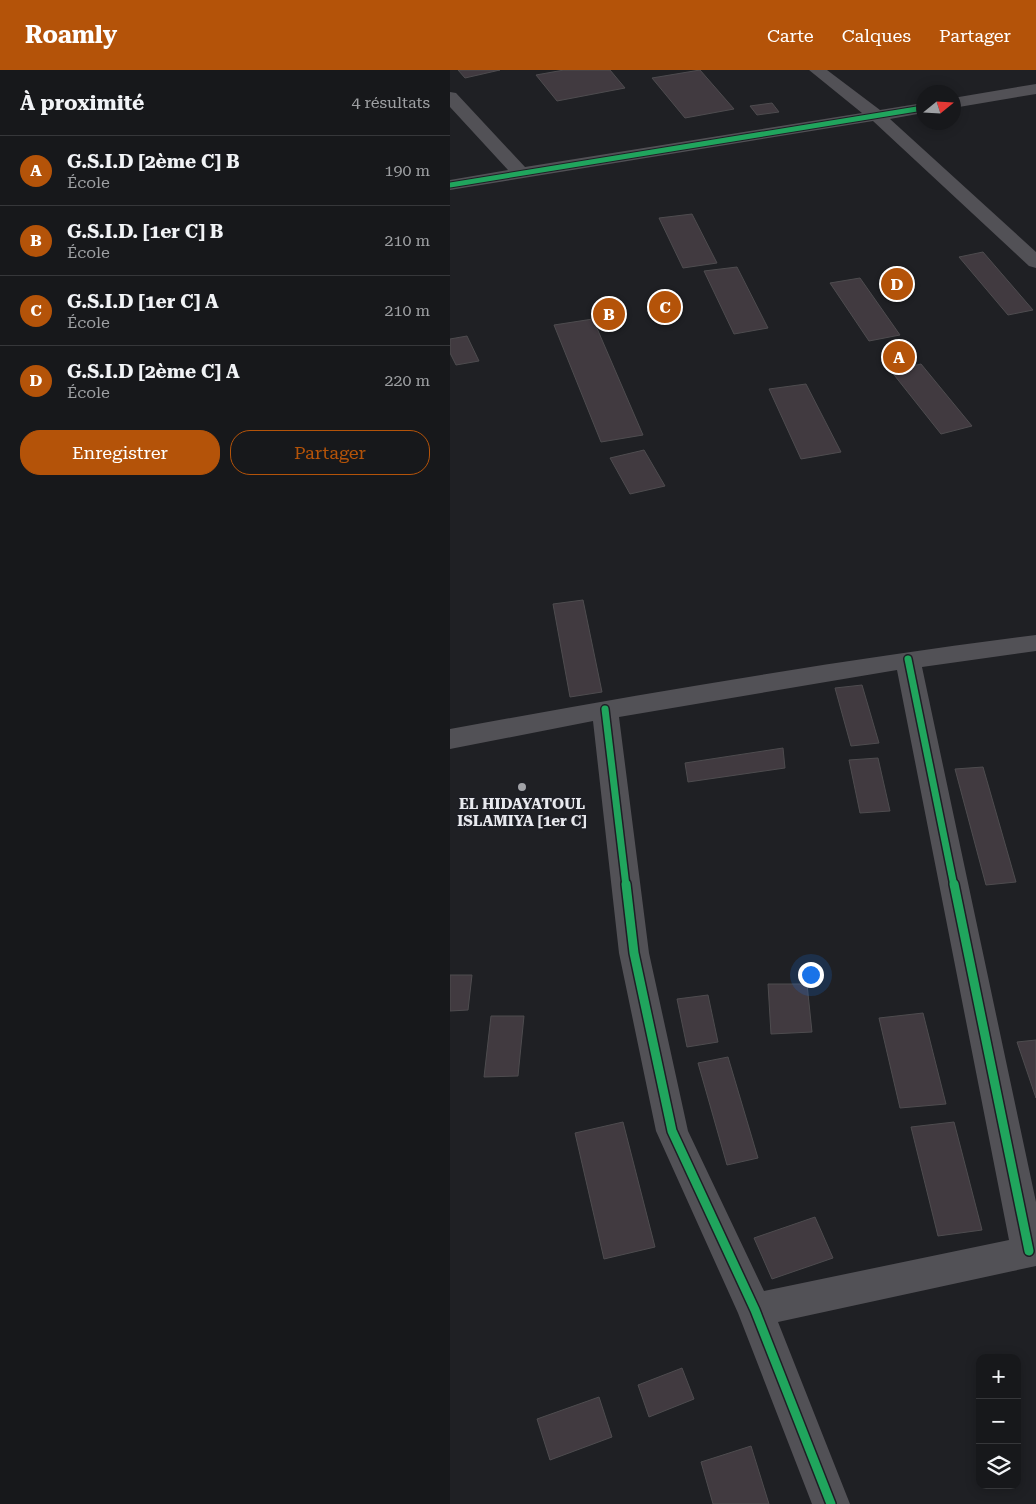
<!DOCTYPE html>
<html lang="fr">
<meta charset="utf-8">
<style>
body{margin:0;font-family:"Roboto Serif",serif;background:#202124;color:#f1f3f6}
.controls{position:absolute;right:15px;bottom:15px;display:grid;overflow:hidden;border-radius:10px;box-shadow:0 2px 12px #0003}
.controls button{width:45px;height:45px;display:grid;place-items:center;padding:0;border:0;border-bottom:1px solid #36373a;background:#17181b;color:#f1f3f6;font:25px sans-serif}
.compass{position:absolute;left:466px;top:15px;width:45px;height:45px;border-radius:50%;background:#17181b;box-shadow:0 2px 12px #0003;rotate:72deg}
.you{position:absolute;left:360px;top:904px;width:18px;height:18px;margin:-12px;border:4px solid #fff;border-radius:50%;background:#1a73e8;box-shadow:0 0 0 8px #1a73e833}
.badge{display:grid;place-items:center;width:32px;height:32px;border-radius:50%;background:#b45309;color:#fff;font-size:16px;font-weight:700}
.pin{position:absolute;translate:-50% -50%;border:2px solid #fff;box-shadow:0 1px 5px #0006}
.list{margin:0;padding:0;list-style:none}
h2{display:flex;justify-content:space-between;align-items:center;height:65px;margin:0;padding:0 20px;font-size:21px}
h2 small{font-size:16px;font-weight:400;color:#9ea0a3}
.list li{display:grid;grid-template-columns:32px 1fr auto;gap:15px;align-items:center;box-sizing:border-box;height:70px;padding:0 20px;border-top:1px solid #36373a}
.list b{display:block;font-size:19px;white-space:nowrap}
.list p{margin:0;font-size:16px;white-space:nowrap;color:#9ea0a3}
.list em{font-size:16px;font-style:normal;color:#9ea0a3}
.actions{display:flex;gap:10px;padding:15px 20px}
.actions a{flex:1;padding:11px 0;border:1px solid #b45309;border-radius:20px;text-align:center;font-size:18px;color:#b45309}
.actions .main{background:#b45309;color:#fff}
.icon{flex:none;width:28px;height:28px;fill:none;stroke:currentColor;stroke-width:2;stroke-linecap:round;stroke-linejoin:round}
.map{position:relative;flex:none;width:586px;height:1434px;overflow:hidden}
header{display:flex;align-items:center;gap:30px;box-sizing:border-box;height:70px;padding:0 25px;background:#b45309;color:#fff}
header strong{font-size:24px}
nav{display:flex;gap:28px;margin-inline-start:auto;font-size:18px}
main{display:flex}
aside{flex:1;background:#17181b}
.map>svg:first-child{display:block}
.building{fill:#413a40;stroke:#4e4c4f}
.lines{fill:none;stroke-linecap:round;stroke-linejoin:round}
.minor{fill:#525156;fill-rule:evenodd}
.cycleway-far2-casing{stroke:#1e1f25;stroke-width:7}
.cycleway-far1-casing{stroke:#1e1f25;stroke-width:10}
.cycleway-casing{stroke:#1e1f25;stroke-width:12}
.cycleway-far2{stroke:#20a55d;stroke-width:5}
.cycleway-far1{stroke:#20a55d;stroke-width:7}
.cycleway{stroke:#20a55d;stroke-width:9}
.poi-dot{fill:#a2a3a7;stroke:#1e1f25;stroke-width:2}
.labels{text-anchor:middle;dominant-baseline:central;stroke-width:4;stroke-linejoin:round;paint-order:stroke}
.poi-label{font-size:15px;font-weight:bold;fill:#e8e9ee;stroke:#1e1f25}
</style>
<header>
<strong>Roamly</strong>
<nav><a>Carte</a><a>Calques</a><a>Partager</a></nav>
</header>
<main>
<aside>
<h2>À proximité<small>4 résultats</small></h2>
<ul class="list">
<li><span class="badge">A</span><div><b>G.S.I.D [2ème C] B</b><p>École</p></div><em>190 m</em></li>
<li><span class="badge">B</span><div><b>G.S.I.D. [1er C] B</b><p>École</p></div><em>210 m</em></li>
<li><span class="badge">C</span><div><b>G.S.I.D [1er C] A</b><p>École</p></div><em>210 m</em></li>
<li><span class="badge">D</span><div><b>G.S.I.D [2ème C] A</b><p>École</p></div><em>220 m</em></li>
</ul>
<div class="actions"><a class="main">Enregistrer</a><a>Partager</a></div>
</aside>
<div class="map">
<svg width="586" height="1434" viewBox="0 0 586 1434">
<rect width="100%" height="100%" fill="#1f2024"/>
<g class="building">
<polygon points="8,0 50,0 15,8"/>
<polygon points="114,0 160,0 175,18 107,31 86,5"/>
<polygon points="250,0 284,39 235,48 202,8"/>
<polygon points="322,33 329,42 307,45 300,36"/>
<polygon points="242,144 267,193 233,198 209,148"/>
<polygon points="533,182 583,240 558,245 509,187"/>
<polygon points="287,197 318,258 284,264 254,201"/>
<polygon points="410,208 450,265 419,271 380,213"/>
<polygon points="143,249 193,365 151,372 104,255"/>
<polygon points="17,266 29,291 6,295 0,283 0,269"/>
<polygon points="471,294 522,356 491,364 441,301"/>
<polygon points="356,314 391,382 351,389 319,319"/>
<polygon points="194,380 215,416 180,424 160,388"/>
<polygon points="133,530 152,622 120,627 103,534"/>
<polygon points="412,615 429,673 401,676 385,618"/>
<polygon points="333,678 335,698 238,712 235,693"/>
<polygon points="428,688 440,741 410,743 399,690"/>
<polygon points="533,697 566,812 536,815 505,699"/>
<polygon points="0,905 22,905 18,940 0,941"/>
<polygon points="318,914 357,914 362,962 321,964"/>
<polygon points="258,925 268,972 237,977 227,929"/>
<polygon points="473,943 496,1034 450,1038 429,948"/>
<polygon points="41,946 74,946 68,1006 34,1007"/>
<polygon points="586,970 586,1028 567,972"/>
<polygon points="278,987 308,1088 277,1095 248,993"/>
<polygon points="173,1052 205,1177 154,1189 125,1063"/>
<polygon points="504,1052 532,1160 488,1166 461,1057"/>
<polygon points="365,1147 383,1188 322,1209 304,1168"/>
<polygon points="232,1298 244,1329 199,1347 188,1315"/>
<polygon points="149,1327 162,1367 100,1390 87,1349"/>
<polygon points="301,1376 319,1434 263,1434 251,1392"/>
</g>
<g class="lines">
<g class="minor">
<polygon points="359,0 377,0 430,40 473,33 473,43 440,49 586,182 586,198 579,196 423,51 0,120 0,110 58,100 0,37 0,22 6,23 75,97 412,43"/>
<polygon points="586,14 586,24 503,38 503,28"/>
<path d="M586 565V581L472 597 586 1132V1196L328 1252 400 1434H362L288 1243 206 1061 169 883 143 651 0 679V659C195 623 390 590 586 565ZM447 600 559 1170 314 1221 238 1061 199 883 169 647Z"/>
</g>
<g class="cycleway-far2-casing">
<polyline id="cycleway-far2" points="0,115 473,38"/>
</g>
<g class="cycleway-far1-casing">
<g id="cycleway-far1">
<polyline points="458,589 504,816"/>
<polyline points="155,639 176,816"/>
</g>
</g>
<g class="cycleway-casing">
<g id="cycleway">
<polyline points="176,814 184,883 222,1061 305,1240 381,1434"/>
<polyline points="504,814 579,1181"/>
</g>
</g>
<use href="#cycleway-far2" class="cycleway-far2"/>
<use href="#cycleway-far1" class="cycleway-far1"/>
<use href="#cycleway" class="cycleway"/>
</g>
<circle class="poi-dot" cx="72" cy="717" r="5"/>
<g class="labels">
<g class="poi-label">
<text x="72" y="734">EL HIDAYATOUL<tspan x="72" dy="17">ISLAMIYA [1er C]</tspan></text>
</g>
</g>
</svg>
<div class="controls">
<button>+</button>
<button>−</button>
<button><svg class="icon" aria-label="layers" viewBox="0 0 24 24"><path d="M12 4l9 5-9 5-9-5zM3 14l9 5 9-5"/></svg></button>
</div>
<svg class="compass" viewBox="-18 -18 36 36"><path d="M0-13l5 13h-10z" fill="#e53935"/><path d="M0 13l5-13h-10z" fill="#9ea0a3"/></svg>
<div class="you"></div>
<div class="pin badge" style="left:449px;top:287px">A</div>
<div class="pin badge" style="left:159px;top:244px">B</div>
<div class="pin badge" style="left:215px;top:237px">C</div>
<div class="pin badge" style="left:447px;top:214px">D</div>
</div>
</main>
